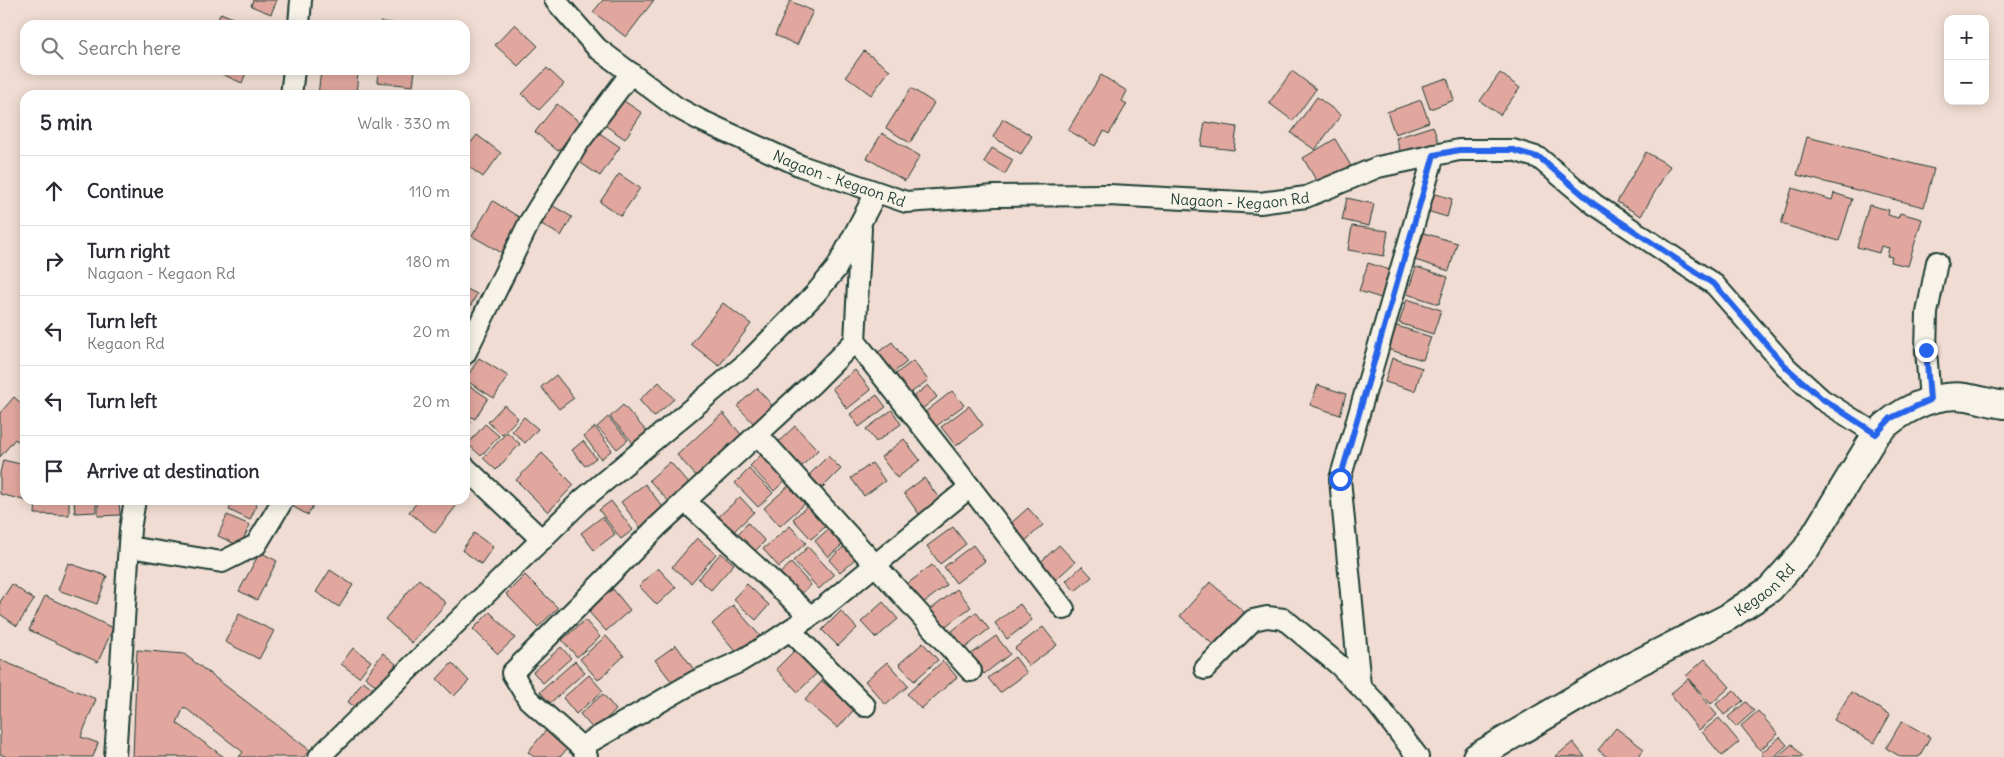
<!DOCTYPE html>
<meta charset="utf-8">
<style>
body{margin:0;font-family:Delius,sans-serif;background:#f7f7f7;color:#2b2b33}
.controls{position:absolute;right:15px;top:15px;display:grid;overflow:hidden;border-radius:10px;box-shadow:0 2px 12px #0003}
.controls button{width:45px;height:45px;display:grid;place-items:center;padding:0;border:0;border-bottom:1px solid #e1e1e2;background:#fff;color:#2b2b33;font:25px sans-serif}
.stop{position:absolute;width:15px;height:15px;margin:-11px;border:4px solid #2563eb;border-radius:50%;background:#fff}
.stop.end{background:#2563eb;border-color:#fff;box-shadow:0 1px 5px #0008}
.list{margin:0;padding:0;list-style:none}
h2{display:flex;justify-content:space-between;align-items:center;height:65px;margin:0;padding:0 20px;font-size:21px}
h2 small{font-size:16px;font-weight:400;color:#7c7c81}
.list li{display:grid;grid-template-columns:32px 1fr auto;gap:15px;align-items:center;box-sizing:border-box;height:70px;padding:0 20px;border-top:1px solid #e1e1e2}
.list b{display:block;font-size:19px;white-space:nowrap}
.list p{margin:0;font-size:16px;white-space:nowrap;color:#7c7c81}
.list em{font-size:16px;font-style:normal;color:#7c7c81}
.icon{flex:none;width:28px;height:28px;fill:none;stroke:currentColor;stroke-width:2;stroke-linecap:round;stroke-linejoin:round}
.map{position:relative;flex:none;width:2004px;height:757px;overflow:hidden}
.search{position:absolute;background:#fff;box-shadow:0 2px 12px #0003;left:20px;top:20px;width:450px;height:55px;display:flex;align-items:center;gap:12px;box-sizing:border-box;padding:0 18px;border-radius:15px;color:#7c7c81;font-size:19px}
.panel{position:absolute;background:#fff;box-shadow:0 2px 12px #0003;left:20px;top:90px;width:450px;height:415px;border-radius:15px}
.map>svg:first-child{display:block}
.building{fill:#e1a79e;stroke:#1f3d34}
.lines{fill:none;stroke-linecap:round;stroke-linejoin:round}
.minor-casing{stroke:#1f3d34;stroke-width:24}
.tertiary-casing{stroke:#1f3d34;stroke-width:30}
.minor{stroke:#f7f3e8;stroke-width:20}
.tertiary{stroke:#f7f3e8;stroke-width:26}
.route{stroke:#2563eb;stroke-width:6}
.labels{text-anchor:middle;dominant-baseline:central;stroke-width:4;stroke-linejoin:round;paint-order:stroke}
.street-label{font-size:15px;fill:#1f3d34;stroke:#f7f3e8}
</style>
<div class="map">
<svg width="2004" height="757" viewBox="0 0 2004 757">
<rect width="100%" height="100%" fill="#f0dcd2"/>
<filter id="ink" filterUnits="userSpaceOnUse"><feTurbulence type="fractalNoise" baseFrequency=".02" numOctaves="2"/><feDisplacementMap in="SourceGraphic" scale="10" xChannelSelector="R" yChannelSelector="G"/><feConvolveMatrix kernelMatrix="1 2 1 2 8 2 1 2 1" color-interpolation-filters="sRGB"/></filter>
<g filter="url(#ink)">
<g class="building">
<polygon points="253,0 277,0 271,14 251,6"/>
<polygon points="603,0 654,0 626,37 593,12"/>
<polygon points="790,1 813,11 797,45 775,35"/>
<polygon points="221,13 249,25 215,25"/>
<polygon points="380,22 411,25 380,25"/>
<polygon points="515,24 538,46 518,66 495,45"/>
<polygon points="864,51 890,70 871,95 846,76"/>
<polygon points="547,68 564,84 539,110 522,94"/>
<polygon points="213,70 247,70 242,83"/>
<polygon points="321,70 358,73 356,95 318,95"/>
<polygon points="378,70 415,70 413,86 377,82"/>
<polygon points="1292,71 1316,89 1293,121 1269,103"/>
<polygon points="1500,73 1520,88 1500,115 1480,101"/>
<polygon points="1101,75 1127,91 1122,101 1127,104 1109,134 1104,131 1095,146 1068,130"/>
<polygon points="1447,78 1454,100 1430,109 1422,86"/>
<polygon points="911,88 934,103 910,143 886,128"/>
<polygon points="1317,97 1341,115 1315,150 1291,133"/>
<polygon points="621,99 642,113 625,139 603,124"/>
<polygon points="1421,100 1429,122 1395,134 1387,112"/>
<polygon points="557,104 581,123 558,151 535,132"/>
<polygon points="1003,119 1032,136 1021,154 993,137"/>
<polygon points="1205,122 1237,127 1234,150 1201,146"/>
<polygon points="1433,126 1440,147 1403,160 1396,138"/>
<polygon points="595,130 620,147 600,176 575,159"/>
<polygon points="882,133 920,156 905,181 867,158"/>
<polygon points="477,135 501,153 483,177 465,164 465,150"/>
<polygon points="1807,137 1934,169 1924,207 1797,175"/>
<polygon points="1335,139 1351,166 1319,185 1303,158"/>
<polygon points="992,148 1013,160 1005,174 984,162"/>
<polygon points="1646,152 1670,166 1641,216 1617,202"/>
<polygon points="619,174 640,188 621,216 600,202"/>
<polygon points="1792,188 1832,200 1834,193 1852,199 1839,241 1781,224"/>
<polygon points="1433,193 1452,199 1447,217 1427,211"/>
<polygon points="1347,198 1374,204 1369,226 1342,220"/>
<polygon points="493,201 522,219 502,253 472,236"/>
<polygon points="550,204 572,217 561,236 540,223"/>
<polygon points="1869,205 1889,210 1888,215 1898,218 1900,213 1922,219 1908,266 1890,262 1892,257 1887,256 1889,248 1881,246 1879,253 1857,247"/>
<polygon points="1352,226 1388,231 1384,256 1348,250"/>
<polygon points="1424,233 1457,243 1449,271 1415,260"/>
<polygon points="1368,263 1390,270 1381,298 1359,291"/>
<polygon points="1416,267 1448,277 1439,304 1407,294"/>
<polygon points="465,288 477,294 465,316"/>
<polygon points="1407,299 1441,310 1433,334 1399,323"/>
<polygon points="723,303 751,324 719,366 691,344"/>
<polygon points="1394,325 1431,337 1423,360 1387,349"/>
<polygon points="892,342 907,362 889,376 873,356"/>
<polygon points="479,358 508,376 494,398 465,380"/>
<polygon points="1392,358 1422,368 1415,391 1385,382"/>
<polygon points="913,361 928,380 904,398 889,379"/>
<polygon points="855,370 871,390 847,409 832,388"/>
<polygon points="556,375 574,398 559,409 541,387"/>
<polygon points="659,382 674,399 654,417 639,400"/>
<polygon points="465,383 488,398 475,419 465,413"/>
<polygon points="928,385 937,397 916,414 907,402"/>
<polygon points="1318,385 1346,394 1340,415 1310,405"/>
<polygon points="757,388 777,411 758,428 737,406"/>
<polygon points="952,391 964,405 935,427 924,413"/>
<polygon points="877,395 886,407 859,427 850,414"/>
<polygon points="14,397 25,407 25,447 15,439 0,457 0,413"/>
<polygon points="504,405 518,418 502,435 488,422"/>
<polygon points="623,405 647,432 634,444 610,417"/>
<polygon points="969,406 983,425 956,446 941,427"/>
<polygon points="892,410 901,424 876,442 866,429"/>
<polygon points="723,413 745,439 700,480 677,455"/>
<polygon points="465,417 471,421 465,432"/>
<polygon points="524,417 538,429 525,443 512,431"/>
<polygon points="608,417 628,440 617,449 597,427"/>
<polygon points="485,424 499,436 481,456 468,444"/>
<polygon points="795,426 818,450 796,472 772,448"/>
<polygon points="595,427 612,450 601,459 584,436"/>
<polygon points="507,432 520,444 496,470 483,458"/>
<polygon points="904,439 920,460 897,478 881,457"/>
<polygon points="583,441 596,458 585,466 572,450"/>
<polygon points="768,448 792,474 774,491 750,466"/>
<polygon points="542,453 574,485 548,512 516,480"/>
<polygon points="828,456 841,469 822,488 809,475"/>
<polygon points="3,460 25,465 25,500 27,501 0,494 0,473"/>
<polygon points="670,462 692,487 672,505 649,480"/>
<polygon points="872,463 885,481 864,496 851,478"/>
<polygon points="749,469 773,493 758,507 735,483"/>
<polygon points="924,478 945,506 924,521 904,493"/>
<polygon points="793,482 809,500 780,526 764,508"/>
<polygon points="645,484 666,511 642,530 621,502"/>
<polygon points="740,497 754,512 729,536 715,520"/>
<polygon points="36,500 69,500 69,515 35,514"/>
<polygon points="74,500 96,500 96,512 75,513"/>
<polygon points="98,500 119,500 120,515 98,516"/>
<polygon points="233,500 249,500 257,504 250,520 229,510"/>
<polygon points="293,500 316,500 308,515 290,505"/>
<polygon points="419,500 461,500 435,533 409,512"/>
<polygon points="611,501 633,530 621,539 599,510"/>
<polygon points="813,501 831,522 811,539 793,519"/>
<polygon points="1028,508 1043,525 1024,542 1009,525"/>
<polygon points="227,515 250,525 240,546 218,536"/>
<polygon points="602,517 615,534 594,550 581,533"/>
<polygon points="748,523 765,541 753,553 736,536"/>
<polygon points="835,523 849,539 828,557 815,541"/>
<polygon points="790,526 806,543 779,567 763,549"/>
<polygon points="953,527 966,544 940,564 927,546"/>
<polygon points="474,533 493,547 481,564 462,550"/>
<polygon points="697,538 716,554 691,583 672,567"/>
<polygon points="850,541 861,554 840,572 829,560"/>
<polygon points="973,545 985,561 956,583 944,567"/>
<polygon points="1059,545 1075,562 1050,585 1034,568"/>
<polygon points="808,547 834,575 819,589 793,561"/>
<polygon points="260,552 277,561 257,600 239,591"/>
<polygon points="721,553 734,564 711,590 698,579"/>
<polygon points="68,563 107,576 97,604 58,590"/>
<polygon points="791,563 811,585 795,600 775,578"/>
<polygon points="932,565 947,585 918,607 903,587"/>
<polygon points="1082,566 1092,577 1075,591 1066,581"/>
<polygon points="658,568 676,587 657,605 639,586"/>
<polygon points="330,570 353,585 339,607 316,592"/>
<polygon points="525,575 558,608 538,627 506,594"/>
<polygon points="419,579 446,603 412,643 385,619"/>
<polygon points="1210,582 1245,613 1216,647 1180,616"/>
<polygon points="12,584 34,600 17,626 0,614 0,602"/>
<polygon points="747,584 769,605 756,620 733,599"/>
<polygon points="613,589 630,610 606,631 588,611"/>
<polygon points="957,589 971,607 943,628 930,610"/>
<polygon points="45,596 113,628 98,662 29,630"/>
<polygon points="883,602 898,619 876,638 861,622"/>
<polygon points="1020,604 1032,620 1007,639 995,623"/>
<polygon points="733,605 761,637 740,656 712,624"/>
<polygon points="841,611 857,628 838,646 822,630"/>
<polygon points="490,612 515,638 498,654 473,629"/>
<polygon points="976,612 989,629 965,648 952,631"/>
<polygon points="239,614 274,631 259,659 225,642"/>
<polygon points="585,620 600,637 577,657 562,640"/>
<polygon points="1043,627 1057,645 1029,666 1015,648"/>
<polygon points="606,636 624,656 598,680 580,659"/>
<polygon points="996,636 1010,654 984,674 970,655"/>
<polygon points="923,643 938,660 914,681 899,664"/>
<polygon points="676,645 695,671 675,686 655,660"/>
<polygon points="561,647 571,658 543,683 533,672"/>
<polygon points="353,648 371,661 359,677 341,664"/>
<polygon points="796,649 818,672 798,692 776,669"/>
<polygon points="137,650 184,654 311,751 304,757 239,757 243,752 184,707 177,723 224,757 133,757"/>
<polygon points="383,653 396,664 378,687 365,677"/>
<polygon points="1015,657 1027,673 1000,693 988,678"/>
<polygon points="1705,659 1730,687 1711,704 1686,676"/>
<polygon points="0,660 96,699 81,737 98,743 93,757 7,757 0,754"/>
<polygon points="575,661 585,672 550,703 540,692"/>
<polygon points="943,661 957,677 921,709 907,694"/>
<polygon points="887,662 908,686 886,705 865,681"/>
<polygon points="452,663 469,681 454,696 437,679"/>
<polygon points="589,675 603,691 576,714 563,698"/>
<polygon points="1688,679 1717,715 1699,730 1670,694"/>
<polygon points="363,681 378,692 362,712 348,702"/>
<polygon points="822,681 836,693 840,689 858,705 838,728 805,700"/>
<polygon points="1734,690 1743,701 1724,715 1716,704"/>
<polygon points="1851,692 1890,715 1874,743 1834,720"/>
<polygon points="603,694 616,710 594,730 580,714"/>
<polygon points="1746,702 1754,711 1736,727 1728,717"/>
<polygon points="1758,711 1778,734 1760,750 1741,726"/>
<polygon points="1719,718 1739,742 1722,756 1702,732"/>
<polygon points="1902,721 1930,737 1919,757 1901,757 1886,748"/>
<polygon points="1616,728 1644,749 1638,757 1607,757 1598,750"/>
<polygon points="547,729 568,748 560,757 534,757 528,752"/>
<polygon points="1780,737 1787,745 1774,757 1764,757 1761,753"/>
<polygon points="1573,742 1585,757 1555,757"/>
<polygon points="1792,744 1803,757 1777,757"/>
</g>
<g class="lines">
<g class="minor-casing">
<g id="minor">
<path id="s1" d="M555 0 597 48 676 107 700 120 801 166 906 202 995 196 1109 195 1260 203 1306 197 1378 167 1459 150H1513L1539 158 1594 204 1715 285 1788 369 1821 399 1876 434"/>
<polyline points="299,25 301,0"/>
<polyline points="291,95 294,70"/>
<polyline points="855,341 861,228"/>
<polyline points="465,354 529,223 579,142 631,73"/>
<polyline points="1930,400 1926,350 1927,313 1937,262"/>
<polyline points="758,435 971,671"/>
<polyline points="465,467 542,540"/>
<polyline points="970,487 1064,609"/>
<polyline points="685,501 810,616"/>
<polyline points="129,547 222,562 256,545 283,500"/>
<polyline points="790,630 865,706"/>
<polyline points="1205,669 1253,620 1267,617 1284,619 1339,665 1377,704 1418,757"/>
<polyline points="1360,686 1340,479 1434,155"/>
<polyline points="581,747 696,681 739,662 772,642 824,607 970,487 855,341 811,385 658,526 512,673 528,699 581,747 587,757"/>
<polyline points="115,757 130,529 135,500"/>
<polyline points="319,757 582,500 750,360 815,294 836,269 876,193"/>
</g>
</g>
<g class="tertiary-casing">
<g id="tertiary">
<path id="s2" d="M1476 757 1620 672 1728 617 1770 589 1806 549 1876 434C1898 412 1933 392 1966 397 1979 399 1991 403 2004 405"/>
</g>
</g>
<use href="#minor" class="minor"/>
<use href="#tertiary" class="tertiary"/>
</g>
</g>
<g class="lines" filter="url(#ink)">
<polyline class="route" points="1340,479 1434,155 1459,150 1513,150 1540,158 1594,204 1715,285 1788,369 1821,398 1876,434 1891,418 1930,400 1926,350"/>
</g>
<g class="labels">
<g class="street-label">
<text stroke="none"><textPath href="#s1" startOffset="341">Nagaon - Kegaon Rd</textPath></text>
<text stroke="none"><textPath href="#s1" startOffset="746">Nagaon - Kegaon Rd</textPath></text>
<text stroke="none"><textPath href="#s2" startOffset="334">Kegaon Rd</textPath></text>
</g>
</g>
</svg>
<div class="controls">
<button>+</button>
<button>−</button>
</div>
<div class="stop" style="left:1340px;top:479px"></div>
<div class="stop end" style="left:1926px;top:350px"></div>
<div class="search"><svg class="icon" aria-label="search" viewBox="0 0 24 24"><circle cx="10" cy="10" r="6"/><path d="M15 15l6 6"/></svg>Search here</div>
<section class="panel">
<h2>5 min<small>Walk · 330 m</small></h2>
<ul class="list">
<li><svg class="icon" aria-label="ahead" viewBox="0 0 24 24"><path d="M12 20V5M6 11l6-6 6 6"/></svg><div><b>Continue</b></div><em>110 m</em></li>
<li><svg class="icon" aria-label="right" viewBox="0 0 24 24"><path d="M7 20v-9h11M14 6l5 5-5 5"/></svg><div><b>Turn right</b><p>Nagaon - Kegaon Rd</p></div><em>180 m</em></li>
<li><svg class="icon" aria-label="left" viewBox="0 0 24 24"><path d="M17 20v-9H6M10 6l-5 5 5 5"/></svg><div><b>Turn left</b><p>Kegaon Rd</p></div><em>20 m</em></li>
<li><svg class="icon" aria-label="left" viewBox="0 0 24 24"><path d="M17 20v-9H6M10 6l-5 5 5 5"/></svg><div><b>Turn left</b></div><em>20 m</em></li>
<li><svg class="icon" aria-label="arrive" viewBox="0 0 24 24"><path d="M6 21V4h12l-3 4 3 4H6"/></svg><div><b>Arrive at destination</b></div></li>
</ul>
</section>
</div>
